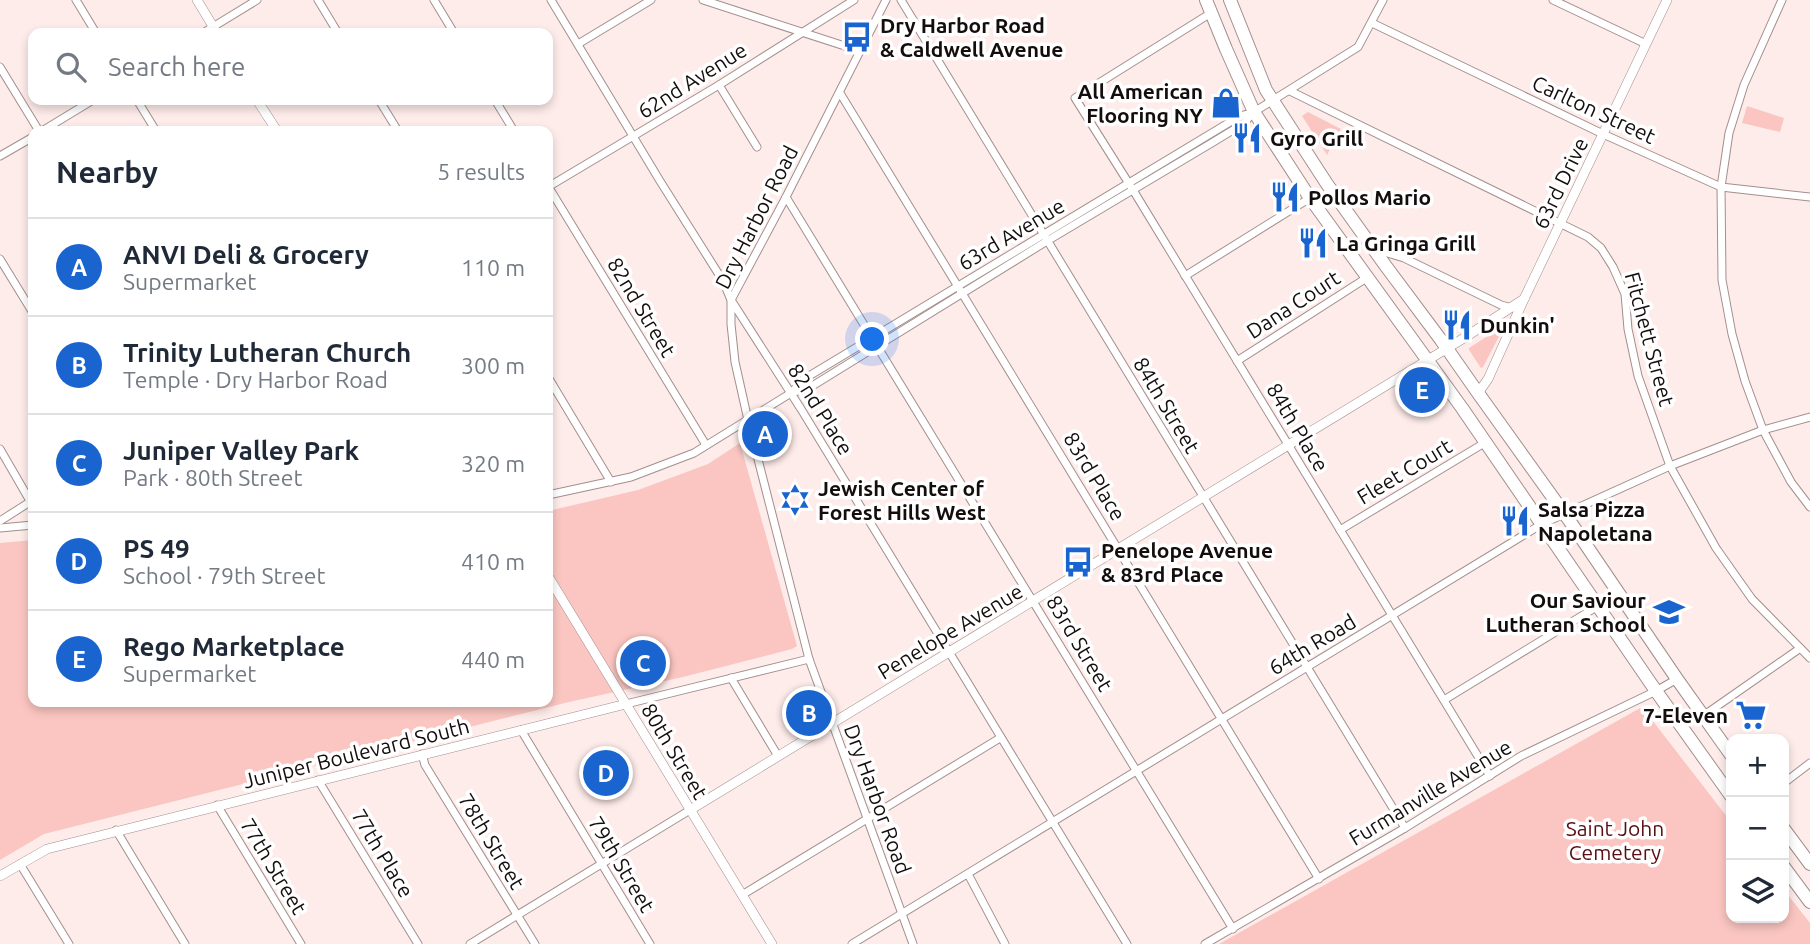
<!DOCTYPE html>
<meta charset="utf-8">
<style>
body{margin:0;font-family:Ubuntu,sans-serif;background:#f6f6f7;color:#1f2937}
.controls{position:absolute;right:21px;bottom:21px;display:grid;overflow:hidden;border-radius:14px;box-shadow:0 4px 10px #0003}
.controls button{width:63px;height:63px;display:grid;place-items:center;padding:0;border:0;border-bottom:2px solid #e0e1e3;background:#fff;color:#1f2937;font:35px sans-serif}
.you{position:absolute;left:873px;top:340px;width:24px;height:24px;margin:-18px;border:5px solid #fff;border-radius:50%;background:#1a73e8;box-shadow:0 0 0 10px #1a73e833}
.badge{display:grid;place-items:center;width:46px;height:46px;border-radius:50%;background:#1a64cf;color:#fff;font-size:23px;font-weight:700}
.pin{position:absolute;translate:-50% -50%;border:4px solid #fff;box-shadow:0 2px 7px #0006}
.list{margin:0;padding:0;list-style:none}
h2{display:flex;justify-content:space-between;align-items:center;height:91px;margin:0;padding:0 28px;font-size:30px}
h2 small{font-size:23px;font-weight:400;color:#747a83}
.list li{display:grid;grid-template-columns:46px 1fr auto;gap:21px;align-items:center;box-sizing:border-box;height:98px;padding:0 28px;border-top:2px solid #e0e1e3}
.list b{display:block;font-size:26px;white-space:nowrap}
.list p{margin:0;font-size:23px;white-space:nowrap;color:#747a83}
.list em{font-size:23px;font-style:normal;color:#747a83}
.icon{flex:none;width:38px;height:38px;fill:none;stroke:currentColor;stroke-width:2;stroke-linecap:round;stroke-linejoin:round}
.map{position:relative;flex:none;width:1810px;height:944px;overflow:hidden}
.search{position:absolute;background:#fff;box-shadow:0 4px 10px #0003;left:28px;top:28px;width:525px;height:77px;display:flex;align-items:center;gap:18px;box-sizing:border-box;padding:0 24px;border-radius:14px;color:#747a83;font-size:26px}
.panel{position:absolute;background:#fff;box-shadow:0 4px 10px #0003;left:28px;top:126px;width:525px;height:581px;border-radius:14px}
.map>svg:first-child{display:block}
.green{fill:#fbc6c1}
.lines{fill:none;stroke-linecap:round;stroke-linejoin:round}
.minor-casing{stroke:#a38f8d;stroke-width:9}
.tertiary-casing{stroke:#a38f8d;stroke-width:10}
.primary-casing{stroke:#a38f8d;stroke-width:14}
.minor{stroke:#fff;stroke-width:7}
.tertiary{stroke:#fff;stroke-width:9}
.primary{stroke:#fff;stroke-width:12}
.labels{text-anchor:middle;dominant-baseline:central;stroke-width:7;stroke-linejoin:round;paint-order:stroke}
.poi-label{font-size:21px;font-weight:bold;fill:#140d0d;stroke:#fff;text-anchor:start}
.street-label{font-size:21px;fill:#140d0d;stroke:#fff}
.park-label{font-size:21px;fill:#5a0d12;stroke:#fff}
</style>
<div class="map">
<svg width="1810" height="944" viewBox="0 0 1810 944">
<rect width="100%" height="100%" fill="#feecea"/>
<g class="green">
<polygon points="1747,106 1784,118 1780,132 1742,123"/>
<polygon points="1308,112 1341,129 1327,155 1302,116"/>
<polygon points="1505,325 1483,367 1481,368 1469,350 1469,348"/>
<polygon points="740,443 797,646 792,649 683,677 569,702 44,834 0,860 0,543 33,540 33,702 548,702 548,511 638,490 708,464"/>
<polygon points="1642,707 1731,822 1731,918 1784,918 1784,890 1810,923 1810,944 1219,944"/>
</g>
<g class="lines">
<g class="minor-casing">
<g id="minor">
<polyline points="76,0 96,33"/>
<polyline points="318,0 338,33"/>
<polyline points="434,0 454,33"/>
<polyline points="551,0 660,181 723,281 731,300 801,409 1127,944"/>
<polyline points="703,0 860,51"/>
<polyline points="886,0 786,197 731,300 731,324 735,362 748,420 809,659 913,944"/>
<polyline points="901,0 1405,828"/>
<polyline points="1553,0 1646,44"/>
<polyline points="1782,0 1744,85 1729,133 1721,187 1722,280 1732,334 1745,381 1763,430 1791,482 1810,507"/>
<polyline points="1211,13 1075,98 1133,190 1490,776"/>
<polyline points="1372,23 1603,134 1721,187 1810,197"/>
<polyline points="203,33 257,0"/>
<polyline points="578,44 651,0"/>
<polyline points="0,67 39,131"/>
<polyline points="719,85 757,147"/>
<polyline points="1290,91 1588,237 1601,248 1613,267 1625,294 1628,329 1638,376 1670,466 1716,548 1752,599 1810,658"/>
<polyline points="840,93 1319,879"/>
<polyline points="137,100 156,131"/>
<polyline points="379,100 398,131"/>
<polyline points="495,100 514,131"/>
<polyline points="42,131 93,100"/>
<polyline points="0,156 33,137"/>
<polyline points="548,186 706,445"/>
<polyline points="548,187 719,85 854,0"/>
<polyline points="786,197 1233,929"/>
<polyline points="1374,249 1404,258 1501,305 1512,308"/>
<polyline points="0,259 33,313"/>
<polyline points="1185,276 1310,198"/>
<polyline points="1237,361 1368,277"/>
<polyline points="548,377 611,482"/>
<polyline points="791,393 804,379 1240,116 1253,113"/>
<polyline points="0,449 33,506"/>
<polyline points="548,495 631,477 694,453 791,393 809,388 1047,241 1210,144 1243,124 1254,112 1358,47 1383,0"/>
<polyline points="0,521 33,500"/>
<polyline points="0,528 33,525"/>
<polyline points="1340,530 1486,442"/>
<polyline points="731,678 778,756"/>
<polyline points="1444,700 1598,606"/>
<polyline points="626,704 809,659"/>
<polyline points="1703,716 1799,649"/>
<polyline points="521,730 650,944"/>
<polyline points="422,754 425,765 535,944"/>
<polyline points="318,780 418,944"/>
<polyline points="1784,783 1810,763"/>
<polyline points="217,805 301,944"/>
<polyline points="116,830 185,944"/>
<polyline points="20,864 69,944"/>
<polyline points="968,874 1005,944"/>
<polyline points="742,895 1000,738"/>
<polyline points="470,944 690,810"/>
<polyline points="852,944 1542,524 1670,466 1763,430 1810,417"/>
<polyline points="1205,944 1405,828 1521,756 1656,691 1677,679"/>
</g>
</g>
<g class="tertiary-casing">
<g id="tertiary">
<polyline points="197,0 217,33"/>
<polyline points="257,100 277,131"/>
<polyline points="1478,393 1488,379 1524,299 1667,0"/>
<polyline points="548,576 772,944"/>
<polyline points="690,810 1464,338 1524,299"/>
<polyline points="0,876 47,849 626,704"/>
</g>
</g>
<g class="primary-casing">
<g id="primary">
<polyline points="1206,0 1226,49 1254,112 1310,198 1462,408 1656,691 1731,796"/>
<polyline points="1230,0 1266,90 1327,184 1385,265 1441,340 1478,393 1569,520 1677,679 1731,755"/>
<polyline points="1784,829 1810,864"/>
<polyline points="1784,867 1810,902"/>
</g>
</g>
<use href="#minor" class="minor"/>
<use href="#tertiary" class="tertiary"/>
<use href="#primary" class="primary"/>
</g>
<defs>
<g id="bus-bare" transform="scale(2.415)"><path d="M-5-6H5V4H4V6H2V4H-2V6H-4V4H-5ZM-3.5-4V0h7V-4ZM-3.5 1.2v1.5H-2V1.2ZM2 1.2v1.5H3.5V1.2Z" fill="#1a64cf" stroke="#fff" stroke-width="2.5" paint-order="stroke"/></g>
<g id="shop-bare" transform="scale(2.415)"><path d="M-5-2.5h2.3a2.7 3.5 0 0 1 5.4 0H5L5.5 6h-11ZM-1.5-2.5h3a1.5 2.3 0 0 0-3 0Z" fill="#1a64cf" stroke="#fff" stroke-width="2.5" paint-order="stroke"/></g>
<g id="restaurant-bare" transform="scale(2.415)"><path d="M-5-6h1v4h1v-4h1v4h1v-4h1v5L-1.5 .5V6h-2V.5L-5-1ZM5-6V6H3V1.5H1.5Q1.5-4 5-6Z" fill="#1a64cf" stroke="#fff" stroke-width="2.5" paint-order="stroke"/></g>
<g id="synagogue-bare" transform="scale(2.415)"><path d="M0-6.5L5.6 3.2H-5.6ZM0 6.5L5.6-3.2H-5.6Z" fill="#1a64cf" stroke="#fff" stroke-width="2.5" paint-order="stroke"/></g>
<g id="school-bare" transform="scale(2.415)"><path d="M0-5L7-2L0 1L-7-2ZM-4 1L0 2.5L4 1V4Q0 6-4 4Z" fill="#1a64cf" stroke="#fff" stroke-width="2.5" paint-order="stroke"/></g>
<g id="supermarket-bare" transform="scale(2.415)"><path d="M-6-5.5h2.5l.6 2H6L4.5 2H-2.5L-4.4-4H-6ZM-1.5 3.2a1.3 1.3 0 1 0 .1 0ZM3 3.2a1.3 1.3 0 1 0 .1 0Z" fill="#1a64cf" stroke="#fff" stroke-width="2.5" paint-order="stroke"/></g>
</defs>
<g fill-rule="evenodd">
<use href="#bus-bare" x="857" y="37"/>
<use href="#shop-bare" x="1226" y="103"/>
<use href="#restaurant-bare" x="1247" y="138"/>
<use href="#restaurant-bare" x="1285" y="197"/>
<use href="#restaurant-bare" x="1313" y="243"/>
<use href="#restaurant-bare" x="1457" y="325"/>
<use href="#synagogue-bare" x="795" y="500"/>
<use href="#restaurant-bare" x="1515" y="521"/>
<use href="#bus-bare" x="1078" y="562"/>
<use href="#school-bare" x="1669" y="612"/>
<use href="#supermarket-bare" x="1751" y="715"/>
</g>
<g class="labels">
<g class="poi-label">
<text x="880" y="25">Dry Harbor Road<tspan x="880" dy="24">&amp; Caldwell Avenue</tspan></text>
<text x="1203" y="91" text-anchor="end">All American<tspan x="1203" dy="24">Flooring NY</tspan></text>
<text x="1270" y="138">Gyro Grill</text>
<text x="1308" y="197">Pollos Mario</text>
<text x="1336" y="243">La Gringa Grill</text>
<text x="1480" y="325">Dunkin'</text>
<text x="818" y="488">Jewish Center of<tspan x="818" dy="24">Forest Hills West</tspan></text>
<text x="1538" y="509">Salsa Pizza<tspan x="1538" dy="24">Napoletana</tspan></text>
<text x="1101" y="550">Penelope Avenue<tspan x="1101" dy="24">&amp; 83rd Place</tspan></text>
<text x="1646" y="600" text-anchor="end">Our Saviour<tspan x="1646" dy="24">Lutheran School</tspan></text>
<text x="1728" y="715" text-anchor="end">7-Eleven</text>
</g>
<g class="street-label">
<text transform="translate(692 80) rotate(-32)">62nd Avenue</text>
<text transform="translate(1594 109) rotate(25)">Carlton Street</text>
<text transform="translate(1560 183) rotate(-64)">63rd Drive</text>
<text transform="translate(756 217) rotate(-63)">Dry Harbor Road</text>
<text transform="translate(1011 234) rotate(-31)">63rd Avenue</text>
<text transform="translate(1293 304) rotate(-33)">Dana Court</text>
<text transform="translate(642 307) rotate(59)">82nd Street</text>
<text transform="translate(1650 339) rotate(75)">Fitchett Street</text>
<text transform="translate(1167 405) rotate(59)">84th Street</text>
<text transform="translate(821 409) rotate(58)">82nd Place</text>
<text transform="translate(1298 427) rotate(59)">84th Place</text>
<text transform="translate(1404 471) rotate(-31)">Fleet Court</text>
<text transform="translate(1095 476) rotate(59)">83rd Place</text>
<text transform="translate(950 631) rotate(-31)">Penelope Avenue</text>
<text transform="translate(1080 643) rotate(59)">83rd Street</text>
<text transform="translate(1312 644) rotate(-31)">64th Road</text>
<text transform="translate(675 751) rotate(59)">80th Street</text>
<text transform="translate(356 753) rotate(-14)">Juniper Boulevard South</text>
<text transform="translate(1430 792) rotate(-31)">Furmanville Avenue</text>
<text transform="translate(878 799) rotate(70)">Dry Harbor Road</text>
<text transform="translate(492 841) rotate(59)">78th Street</text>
<text transform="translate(383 853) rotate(59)">77th Place</text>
<text transform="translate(622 864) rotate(59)">79th Street</text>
<text transform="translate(274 866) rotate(59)">77th Street</text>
</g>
<g class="park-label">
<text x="1615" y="828">Saint John<tspan x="1615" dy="24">Cemetery</tspan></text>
</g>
</g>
</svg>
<div class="controls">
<button>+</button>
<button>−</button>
<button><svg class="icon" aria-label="layers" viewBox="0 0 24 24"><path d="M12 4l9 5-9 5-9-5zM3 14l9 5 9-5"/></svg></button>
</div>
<div class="you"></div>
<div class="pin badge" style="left:765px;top:434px">A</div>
<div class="pin badge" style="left:809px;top:713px">B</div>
<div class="pin badge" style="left:643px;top:663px">C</div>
<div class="pin badge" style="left:606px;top:773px">D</div>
<div class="pin badge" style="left:1422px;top:390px">E</div>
<div class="search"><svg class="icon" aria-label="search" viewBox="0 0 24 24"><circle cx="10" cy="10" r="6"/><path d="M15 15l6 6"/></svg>Search here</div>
<section class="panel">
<h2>Nearby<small>5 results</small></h2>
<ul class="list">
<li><span class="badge">A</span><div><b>ANVI Deli &amp; Grocery</b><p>Supermarket</p></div><em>110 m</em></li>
<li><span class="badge">B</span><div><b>Trinity Lutheran Church</b><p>Temple · Dry Harbor Road</p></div><em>300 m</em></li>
<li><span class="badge">C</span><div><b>Juniper Valley Park</b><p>Park · 80th Street</p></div><em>320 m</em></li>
<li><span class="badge">D</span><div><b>PS 49</b><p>School · 79th Street</p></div><em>410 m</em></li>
<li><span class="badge">E</span><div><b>Rego Marketplace</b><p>Supermarket</p></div><em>440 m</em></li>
</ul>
</section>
</div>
